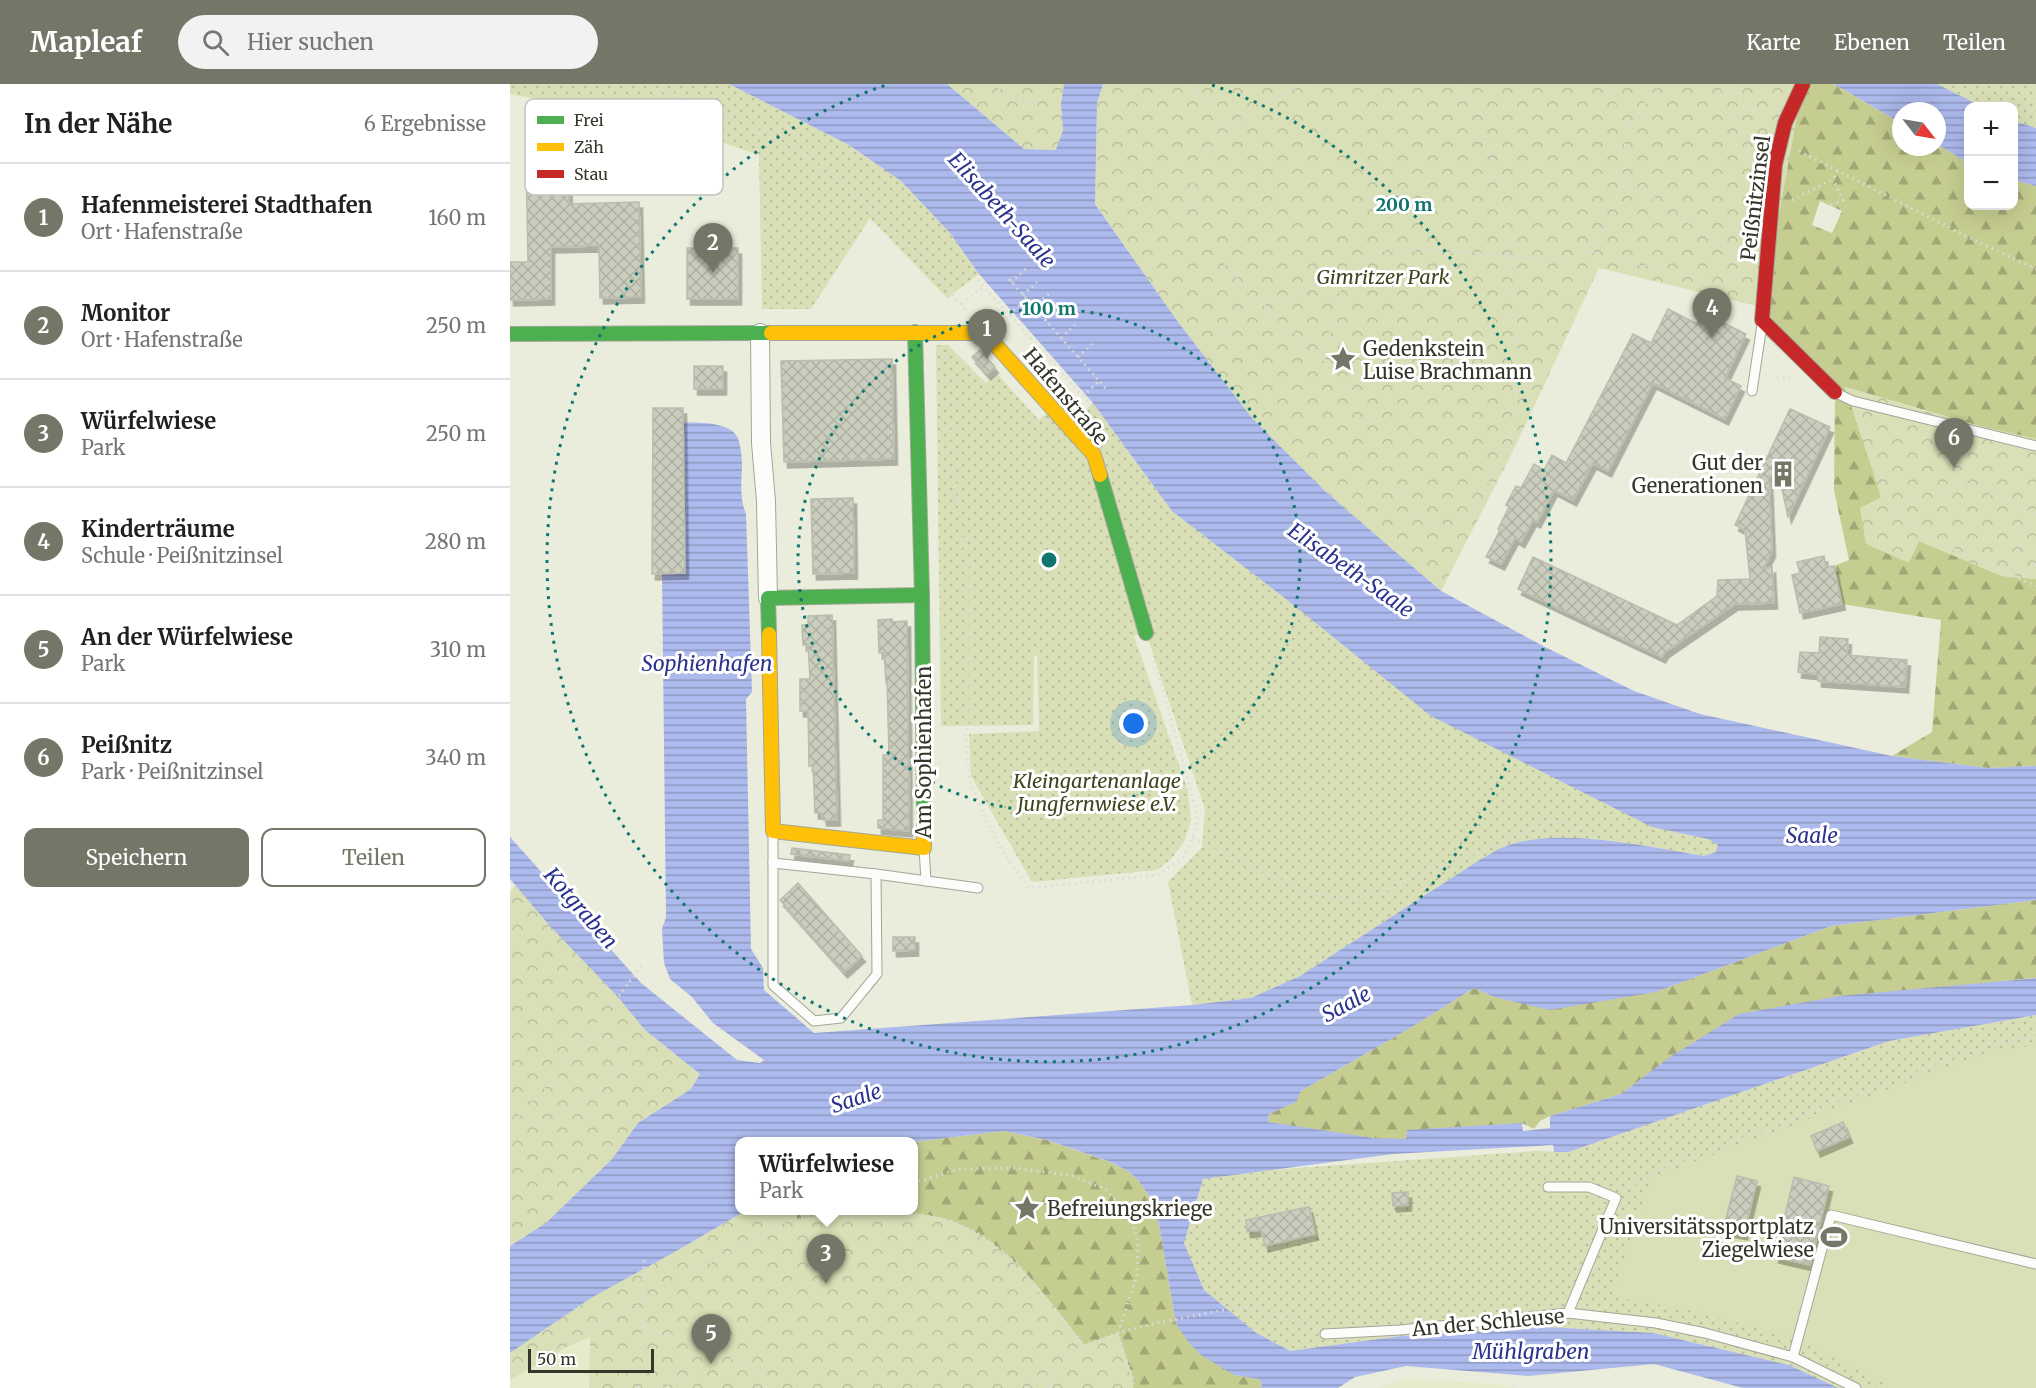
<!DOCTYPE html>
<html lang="de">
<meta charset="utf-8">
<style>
body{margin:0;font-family:Merriweather,serif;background:#f2f2f2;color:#202124}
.controls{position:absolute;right:18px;top:18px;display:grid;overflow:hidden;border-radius:12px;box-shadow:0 6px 24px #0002}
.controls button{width:54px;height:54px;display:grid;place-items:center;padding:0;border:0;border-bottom:2px solid #e0e0e0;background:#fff;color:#202124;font:30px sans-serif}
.compass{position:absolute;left:1382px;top:18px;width:54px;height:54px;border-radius:50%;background:#fff;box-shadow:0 6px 24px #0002;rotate:121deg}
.scale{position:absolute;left:18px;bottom:15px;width:126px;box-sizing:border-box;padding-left:6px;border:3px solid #343629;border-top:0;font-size:16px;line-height:21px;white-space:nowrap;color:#343629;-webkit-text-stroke:4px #fff;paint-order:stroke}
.you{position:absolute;left:624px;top:640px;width:21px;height:21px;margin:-15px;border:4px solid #fff;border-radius:50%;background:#1a73e8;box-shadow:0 0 0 9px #1a73e833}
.badge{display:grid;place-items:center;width:39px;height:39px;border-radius:50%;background:#747667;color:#fff;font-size:20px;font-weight:700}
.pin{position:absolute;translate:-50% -50px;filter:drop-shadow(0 2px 3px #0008)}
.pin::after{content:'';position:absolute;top:32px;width:21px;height:18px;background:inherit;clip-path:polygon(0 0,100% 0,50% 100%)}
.popup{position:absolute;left:225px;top:1053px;width:183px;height:78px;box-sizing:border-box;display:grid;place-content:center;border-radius:12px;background:#fff;filter:drop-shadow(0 2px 4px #0005);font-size:20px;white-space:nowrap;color:#757577}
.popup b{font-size:22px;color:#202124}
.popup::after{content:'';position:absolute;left:50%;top:100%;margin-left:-12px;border:12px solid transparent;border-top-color:#fff}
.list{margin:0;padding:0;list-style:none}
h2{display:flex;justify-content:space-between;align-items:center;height:78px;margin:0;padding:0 24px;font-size:26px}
h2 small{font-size:20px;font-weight:400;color:#757577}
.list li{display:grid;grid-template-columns:39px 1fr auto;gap:18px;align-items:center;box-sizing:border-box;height:108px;padding:0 24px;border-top:2px solid #e0e0e0}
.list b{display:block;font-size:22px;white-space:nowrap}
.list p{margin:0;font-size:20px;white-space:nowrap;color:#757577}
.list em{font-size:20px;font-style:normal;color:#757577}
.actions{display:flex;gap:12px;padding:18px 24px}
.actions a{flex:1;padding:14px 0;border:2px solid #747667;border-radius:12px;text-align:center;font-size:21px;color:#747667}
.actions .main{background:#747667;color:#fff}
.icon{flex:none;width:33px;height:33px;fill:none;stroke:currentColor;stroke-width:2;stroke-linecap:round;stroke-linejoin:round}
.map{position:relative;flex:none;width:1526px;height:1304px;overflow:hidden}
header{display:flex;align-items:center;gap:36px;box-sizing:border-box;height:84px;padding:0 30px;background:#747667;color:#fff}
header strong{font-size:28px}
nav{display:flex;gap:33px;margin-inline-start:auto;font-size:21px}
.search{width:420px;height:54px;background:#f2f2f2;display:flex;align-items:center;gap:15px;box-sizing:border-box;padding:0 21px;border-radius:33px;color:#757577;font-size:22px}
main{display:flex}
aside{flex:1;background:#fff}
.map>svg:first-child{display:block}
.built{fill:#e6ebcc}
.grass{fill:url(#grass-dots)}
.forest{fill:url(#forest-firs);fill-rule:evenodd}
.park{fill:url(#park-crowns)}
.pitch{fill:#d9dfb6}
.water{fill:url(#water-rules)}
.building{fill:url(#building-cross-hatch);stroke:#babdae;stroke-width:1.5;filter:url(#shadow)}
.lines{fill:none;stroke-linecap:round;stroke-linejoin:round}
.lane-casing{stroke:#a3a697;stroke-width:11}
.street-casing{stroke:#a3a697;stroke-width:20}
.fast-casing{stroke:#a3a697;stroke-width:16}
.slow-casing{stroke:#a3a697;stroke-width:16}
.jam-casing{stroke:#a3a697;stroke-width:16}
.path{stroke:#dcddd7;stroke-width:3;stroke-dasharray:1.5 4.5;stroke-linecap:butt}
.lane{stroke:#fcfcfa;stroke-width:9}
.street{stroke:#fcfcfa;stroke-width:18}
.fast{stroke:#4caf50;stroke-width:14}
.slow{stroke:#ffc107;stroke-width:14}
.jam{stroke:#c62828;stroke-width:14}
.ring{fill:none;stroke:#0f766e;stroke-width:3;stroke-dasharray:3 6}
.labels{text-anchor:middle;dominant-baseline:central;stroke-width:6;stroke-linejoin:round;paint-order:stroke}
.street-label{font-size:20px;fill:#343629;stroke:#fff}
.park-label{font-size:20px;font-style:italic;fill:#40451e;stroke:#fff}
.poi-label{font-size:20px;fill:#343629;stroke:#fff;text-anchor:start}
.water-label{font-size:21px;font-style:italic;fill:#2c338e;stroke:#fff}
.key{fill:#fff;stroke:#c2c3bf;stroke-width:1.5}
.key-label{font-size:16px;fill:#343629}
.centre{fill:#0f766e;stroke:#fff;stroke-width:3}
.ring-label{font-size:18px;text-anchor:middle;font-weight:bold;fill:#0f766e;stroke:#fff;stroke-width:6;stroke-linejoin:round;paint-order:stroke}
</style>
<header>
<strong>Mapleaf</strong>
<div class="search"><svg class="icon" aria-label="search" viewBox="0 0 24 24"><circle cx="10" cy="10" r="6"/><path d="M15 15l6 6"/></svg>Hier suchen</div>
<nav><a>Karte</a><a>Ebenen</a><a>Teilen</a></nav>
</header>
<main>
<aside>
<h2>In der Nähe<small>6 Ergebnisse</small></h2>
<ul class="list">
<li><span class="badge">1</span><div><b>Hafenmeisterei Stadthafen</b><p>Ort · Hafenstraße</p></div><em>160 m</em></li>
<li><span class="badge">2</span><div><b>Monitor</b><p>Ort · Hafenstraße</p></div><em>250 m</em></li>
<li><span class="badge">3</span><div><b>Würfelwiese</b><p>Park</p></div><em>250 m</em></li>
<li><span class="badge">4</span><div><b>Kinderträume</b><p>Schule · Peißnitzinsel</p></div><em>280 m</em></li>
<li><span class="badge">5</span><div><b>An der Würfelwiese</b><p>Park</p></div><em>310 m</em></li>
<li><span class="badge">6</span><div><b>Peißnitz</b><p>Park · Peißnitzinsel</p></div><em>340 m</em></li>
</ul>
<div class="actions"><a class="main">Speichern</a><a>Teilen</a></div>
</aside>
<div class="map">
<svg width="1526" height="1304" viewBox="0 0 1526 1304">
<defs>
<pattern id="grass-dots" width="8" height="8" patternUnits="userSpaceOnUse" patternTransform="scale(1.5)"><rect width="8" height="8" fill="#d9dfb6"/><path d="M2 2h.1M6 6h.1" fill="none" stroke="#bbc09c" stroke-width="1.8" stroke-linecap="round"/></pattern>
<pattern id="forest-firs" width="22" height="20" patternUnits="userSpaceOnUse" patternTransform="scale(1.5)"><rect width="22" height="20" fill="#c6cd91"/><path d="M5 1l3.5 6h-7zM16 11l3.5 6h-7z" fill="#a2a776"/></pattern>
<pattern id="park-crowns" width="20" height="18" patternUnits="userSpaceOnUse" patternTransform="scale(1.5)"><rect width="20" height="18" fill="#d9dfb6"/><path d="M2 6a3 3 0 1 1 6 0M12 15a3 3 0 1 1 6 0" fill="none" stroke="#bbc09c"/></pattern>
<pattern id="water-rules" width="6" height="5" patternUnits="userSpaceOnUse" patternTransform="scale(1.5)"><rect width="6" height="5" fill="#adbaed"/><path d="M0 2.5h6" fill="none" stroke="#8e98c0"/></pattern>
<pattern id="building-cross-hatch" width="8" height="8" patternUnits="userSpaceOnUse" patternTransform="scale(1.5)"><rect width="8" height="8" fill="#cbcdbe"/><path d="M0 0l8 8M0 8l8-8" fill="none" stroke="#afb1a3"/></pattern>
<filter id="shadow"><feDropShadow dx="3.5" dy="6" stdDeviation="0" flood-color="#0004"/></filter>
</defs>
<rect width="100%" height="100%" fill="#eaeddb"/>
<g class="built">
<polygon points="80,1253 79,1304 0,1304 0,1296 55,1264"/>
<polygon points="895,1295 972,1299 1009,1304 867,1304"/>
</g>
<g class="grass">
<polygon points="0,0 219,0 339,61 391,97 440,149 469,190 442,210 438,215 360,134 301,225 252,225 249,71 170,44 0,10"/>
<polygon points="1427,0 1526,0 1526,44 1504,37 1504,22 1471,22"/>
<path d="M426 261H438L476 299 487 290 529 336 543 324 560 340 583 319 662 427 781 519 1142 743 1198 755 1208 761 1206 768 1194 772C1139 763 1044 741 991 764 984 767 978 772 971 775L790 892 741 914 682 921 658 798 692 763 695 725 636 549 624 552 678 707 681 737 674 758 661 775 647 786 522 798 461 692 459 650 529 647 527 571 524 572 523 641 431 642Z"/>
<polygon points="1526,931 1526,1304 1328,1304 1279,1281 1143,1249 1035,1243 891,1252 780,1267 745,1248 694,1206 674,1159 693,1095 760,1086 1025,1067 1058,1068 1379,957"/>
</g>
<g class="forest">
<path d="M1090 0H1324L1391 39V63H1427V60L1458 79V122H1504V96L1526 102V355L1473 343 1335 303 1372 413 1409 457 1492 492 1526 495V682L1478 684 1382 672 1422 648 1431 536 1332 520 1324 482 1339 476 1324 406 1325 308 1252 223 1208 212ZM1310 117 1332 127 1322 149 1302 141Z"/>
<path d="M1526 816V894L1491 897 1161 973 1111 1010 1040 1032 1030 1037 1024 1045 1012 1039 897 1047 896 1055C850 1056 804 1045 758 1038L759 1030 785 1018 791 1007 902 943 964 904 984 913 1146 908 1321 842Z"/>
<path d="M494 1047 537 1056 565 1066 597 1077 618 1087 628 1096 639 1112 649 1140 666 1240 724 1291 749 1295 752 1301 751 1304H623V1295L608 1249 574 1261C530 1205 484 1135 405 1130 365 1127 325 1132 285 1135L289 1127 403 1126V1058Z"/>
</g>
<g class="park">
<polygon points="437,0 554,0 551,20 553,46 547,66 514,65"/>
<polygon points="593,0 1293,0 1252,223 1089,184 1001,371 931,507 816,408 742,334 668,238 585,119 587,19"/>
<polygon points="1335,303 1473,343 1526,355 1526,495 1492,492 1409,457 1399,479 1356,460 1350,424 1371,413"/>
<polygon points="18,787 135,946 190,990 181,1005 128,1039 102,1075 36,1139 0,1162 0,808"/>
<path d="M289 1126 286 1135C326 1132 366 1127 406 1130 484 1135 530 1205 574 1261L608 1249 623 1295V1304H79L80 1253 55 1264 0 1296V1269L81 1214 168 1166 235 1127Z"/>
</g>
<polygon class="pitch" points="1526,962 1526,1304 1384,1304 1289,1256 1193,1229 1102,1212 1141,1094 1486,965"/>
<g class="water">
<path d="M219 0H437L514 65 546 66 553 46 551 20 554 0H593L587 19 585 120 668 238 742 334 816 408 931 507 1035 563 1124 607 1190 630 1382 672 1478 684 1526 682V816L1321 842 1146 908 1040 926 984 913 964 904 902 943 791 1007 786 1018 759 1030 758 1038 864 1054 896 1055 897 1046 1012 1039 1013 1047 1040 1044V1032L1111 1010 1160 973 1229 930 1329 912 1526 894V931L1379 957 1058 1068H1044L1043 1061 883 1070 693 1095 674 1159 694 1206 745 1248 780 1267 891 1252 1035 1243 1143 1249 1279 1281 1328 1304H1233L1144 1280 1018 1292 896 1282 845 1293 828 1304H751L752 1301 749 1295 724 1291 691 1271 680 1260 666 1240 649 1140 639 1112 628 1096 618 1087 598 1077 537 1056 494 1047 403 1058H229V1126L235 1127 168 1166 81 1214 0 1269V1162L36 1139 102 1075 128 1039 181 1005 190 990 135 946 108 913 40 842 0 795V753L131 899 227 976 250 979 254 976 203 939 182 913 160 895 154 879 152 845 156 833 152 489 154 339C172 339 215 335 226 351 231 358 232 375 232 384 231 399 230 416 236 430L242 608 236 615 241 865 253 884 254 906 304 949 682 921 741 914 790 892 971 775C978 772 984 767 991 764 1044 741 1139 763 1194 772L1206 768 1208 761 1198 755 1142 743 921 632 781 519 662 427 583 319 469 190 440 149 391 97 339 61Z"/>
<polygon points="1324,0 1427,0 1471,22 1458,22 1458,79 1427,60 1427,27 1391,27 1391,39"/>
<polygon points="1504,37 1526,44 1526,102 1504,96"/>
</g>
<g class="building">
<polygon points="16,69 58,69 59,120 129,118 131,213 90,214 89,162 41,163 41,215 0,216 0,178 18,178"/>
<rect x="177" y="164" width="51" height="51"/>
<polygon points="1158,225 1187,240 1192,228 1236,250 1215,294 1231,302 1215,335 1143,299 1098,387 1083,379 1063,416 1044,406 1027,438 1023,436 1011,458 1005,454 991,480 976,473 990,446 988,445 999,423 996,421 1006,402 1011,404 1024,380 1034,386 1042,371 1056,379 1123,250 1141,259"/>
<polygon points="470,266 485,283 477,290 462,273"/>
<polygon points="382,275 384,375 274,378 271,277"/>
<rect x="184" y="282" width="29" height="23"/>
<polygon points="143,324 173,324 175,489 142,490"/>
<polygon points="1280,325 1320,343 1278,433 1269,391 1259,392 1262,467 1253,485 1262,483 1264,519 1225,520 1155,568 1152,573 1008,505 1023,473 1167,541 1207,512 1208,496 1240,495 1235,446 1225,441"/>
<polygon points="343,414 344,489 303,490 301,415"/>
<polygon points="1314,472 1316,483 1324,482 1332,520 1290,529 1282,491 1290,489 1287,478"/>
<polygon points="322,531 327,736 313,736 312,729 305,729 303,682 299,682 298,627 290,627 290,595 300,595 298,560 293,561 292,541 298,541 298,532"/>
<polygon points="382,535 382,538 397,537 399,747 368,744 368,736 373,736 373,671 379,671 377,597 376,598 374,569 369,569 368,536"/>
<polygon points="1310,553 1338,555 1337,571 1397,576 1395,603 1308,597 1308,590 1288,588 1290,568 1309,569"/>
<polygon points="282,764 340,771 339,777 281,770"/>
<polygon points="288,799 352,872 334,888 270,816"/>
<polygon points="383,853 405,853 405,866 383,867"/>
<polygon points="1333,1038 1339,1053 1307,1067 1301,1052"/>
<polygon points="1227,1092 1247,1097 1234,1150 1213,1146"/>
<polygon points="1284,1093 1319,1102 1300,1181 1265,1173"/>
<polygon points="898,1108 898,1121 883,1122 882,1109"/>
<polygon points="799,1123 805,1150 755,1162 751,1146 737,1148 736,1136"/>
</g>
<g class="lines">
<g class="lane-casing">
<g id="lane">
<polyline points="1242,307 1252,241"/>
<polyline points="1326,309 1343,317 1526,362"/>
<polyline points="263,750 263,901 304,937 331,934 367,890 366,790"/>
<polyline points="414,764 416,797"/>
<polyline points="263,779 366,790 468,804"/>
<polyline points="1038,1103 1079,1103 1106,1114 1058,1229"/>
<polyline points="815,1250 890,1246 1058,1229 1146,1239 1195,1249 1283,1273 1346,1304"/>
<polyline points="1283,1273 1321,1131 1526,1180"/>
</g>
</g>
<g class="street-casing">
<polyline id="street" points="250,249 251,359 256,417 258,514"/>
</g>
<g class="fast-casing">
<g id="fast">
<polyline points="405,248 412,511 414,729"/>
<polyline points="0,250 261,249"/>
<polyline points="590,391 636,549"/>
<polyline points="259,550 258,514 412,511"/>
</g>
</g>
<g class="slow-casing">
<g id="slow">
<polyline points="261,249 475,249 584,371 590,391"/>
<polyline points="259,550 263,747 414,764 414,729"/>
</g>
</g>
<g class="jam-casing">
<polyline id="jam" points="1293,0 1275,39 1265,81 1252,236 1325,308"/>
</g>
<g class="path">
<path d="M130 0C186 15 244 38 294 69 307 78 320 90 333 100 378 138 419 182 457 227"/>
<polyline points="485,0 500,16 526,20 533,0"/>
<polyline points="681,0 716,45"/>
<path d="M796 0C749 23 686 50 681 111 679 139 725 195 745 215 776 245 812 269 840 303 867 335 881 427 921 439 931 442 948 439 956 431 975 415 999 359 1003 335 1009 303 1008 270 1005 238 999 172 995 104 971 42 965 25 961 13 949 0"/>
<polyline points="1210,0 1243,82"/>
<polyline points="1218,0 1255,39"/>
<polyline points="1117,44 1141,11 1154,0"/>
<polyline points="1289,67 1458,153 1526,185"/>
<polyline points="1114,94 1226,170 1229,190"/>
<polyline points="1282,116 1323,95 1328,86"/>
<polyline points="1321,121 1333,116 1323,95"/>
<path d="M1079 167C1103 133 1114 105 1115 63 1116 56 1117 47 1115 40 1110 26 1100 11 1090 0"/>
<polyline points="499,195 598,307"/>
<polyline points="468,196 582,322"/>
<polyline points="501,198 518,183"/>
<polyline points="513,211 527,198"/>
<polyline points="452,220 474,202"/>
<polyline points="754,221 797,206 827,190"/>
<polyline points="524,223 540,209"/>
<polyline points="499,230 516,216"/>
<polyline points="535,236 550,223"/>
<polyline points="551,254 565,241"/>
<polyline points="698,260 713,250 744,214"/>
<polyline points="435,268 439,304 439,332 451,443 459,491 460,628 455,652 459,693 477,739 495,771 519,804 648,791 673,773 683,754 688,732 642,568"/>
<polyline points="813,272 830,213 827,190 869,167 917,166 1058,176 1079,167 1213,201 1229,190"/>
<polyline points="568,273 582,260"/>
<polyline points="1255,291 1281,295"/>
<polyline points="573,312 589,297"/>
<polyline points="1348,331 1383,426 1411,451 1526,502"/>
<polyline points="1452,356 1452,398 1526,431"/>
<polyline points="1383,426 1452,398"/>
<polyline points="1498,489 1523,430"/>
<polyline points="1503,491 1526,480"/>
<polyline points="683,754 734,781 801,809 838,816 878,807 1040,737 1052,738 1074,745"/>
<polyline points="63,1025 84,1034"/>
<polyline points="0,1039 46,995 133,880"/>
<polyline points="0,1049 63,1025 96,1001 120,970 82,949"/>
<polyline points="403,1099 449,1085 506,1084 563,1092 595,1105 620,1130 628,1159 627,1191 608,1249 623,1295 623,1304"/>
<polyline points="1114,1108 1143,1088 1484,958 1526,954"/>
<polyline points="291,1133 312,1126"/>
<polyline points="133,1241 145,1249 180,1254 182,1257"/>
<polyline points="0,1288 80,1243 285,1135 374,1129 408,1130 441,1137 470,1150 506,1179 574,1261"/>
<polyline points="129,1304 134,1174"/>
<polyline points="152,1304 171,1292 172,1276 182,1257 208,1266 226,1279 243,1283 250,1288 256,1304"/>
<polyline points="515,1304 574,1261 608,1249 647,1239 724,1224 748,1224 806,1246"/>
<polyline points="540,1304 545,1283"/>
</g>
<use href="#lane" class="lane"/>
<use href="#street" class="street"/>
<use href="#fast" class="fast"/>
<use href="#slow" class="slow"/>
<use href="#jam" class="jam"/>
</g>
<g class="ring">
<circle cx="539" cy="476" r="251"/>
<path d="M702 1A502 502 0 1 1 376 1"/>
</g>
<defs>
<g id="sight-bare" transform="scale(2.07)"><path d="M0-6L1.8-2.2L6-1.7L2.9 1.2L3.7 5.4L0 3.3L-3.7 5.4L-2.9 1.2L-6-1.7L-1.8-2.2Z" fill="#747667" stroke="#fff" stroke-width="2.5" paint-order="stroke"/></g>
<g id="building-bare" transform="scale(2.07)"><path d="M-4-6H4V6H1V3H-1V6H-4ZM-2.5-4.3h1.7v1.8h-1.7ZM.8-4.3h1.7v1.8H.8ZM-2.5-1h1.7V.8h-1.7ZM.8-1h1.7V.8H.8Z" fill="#747667" stroke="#fff" stroke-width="2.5" paint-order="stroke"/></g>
<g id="stadium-bare" transform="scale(2.07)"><path d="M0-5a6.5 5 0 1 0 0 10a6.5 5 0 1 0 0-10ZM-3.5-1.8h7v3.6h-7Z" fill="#747667" stroke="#fff" stroke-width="2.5" paint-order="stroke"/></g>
</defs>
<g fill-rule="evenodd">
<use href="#sight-bare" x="833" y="275"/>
<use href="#building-bare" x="1273" y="390"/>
<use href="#sight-bare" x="517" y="1124"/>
<use href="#stadium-bare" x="1324" y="1153"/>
</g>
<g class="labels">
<g class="street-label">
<text transform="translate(1245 114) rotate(-83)">Peißnitzinsel</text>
<text transform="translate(556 312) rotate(50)">Hafenstraße</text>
<text transform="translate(413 668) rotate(-90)">Am Sophienhafen</text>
<text transform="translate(978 1238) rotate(-5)">An der Schleuse</text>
</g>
<g class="park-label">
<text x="873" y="192">Gimritzer Park</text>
<text x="587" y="696">Kleingartenanlage<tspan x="587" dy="23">Jungfernwiese e.V.</tspan></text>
</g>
<g class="poi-label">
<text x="853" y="264">Gedenkstein<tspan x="853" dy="23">Luise Brachmann</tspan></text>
<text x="1253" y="378" text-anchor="end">Gut der<tspan x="1253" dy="23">Generationen</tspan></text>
<text x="537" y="1124">Befreiungskriege</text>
<text x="1304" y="1142" text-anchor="end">Universitätssportplatz<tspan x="1304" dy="23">Ziegelwiese</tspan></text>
</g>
<g class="water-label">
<text transform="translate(492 126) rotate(48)">Elisabeth-Saale</text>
<text transform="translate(841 486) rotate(35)">Elisabeth-Saale</text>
<text x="197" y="579">Sophienhafen</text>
<text x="1302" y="751">Saale</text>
<text transform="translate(71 824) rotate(49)">Kotgraben</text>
<text transform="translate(836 920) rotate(-28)">Saale</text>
<text transform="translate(346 1014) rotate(-18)">Saale</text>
<text x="1021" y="1267">Mühlgraben</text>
</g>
</g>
<rect x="15" y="15" width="198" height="96" rx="9" class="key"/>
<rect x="27" y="32" width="27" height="8" fill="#4caf50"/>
<rect x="27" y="59" width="27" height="8" fill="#ffc107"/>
<rect x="27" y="86" width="27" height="8" fill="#c62828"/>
<g class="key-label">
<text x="64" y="42">Frei</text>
<text x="64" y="69">Zäh</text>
<text x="64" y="96">Stau</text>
</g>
<circle cx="539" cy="476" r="9" class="centre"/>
<g class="ring-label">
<text x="894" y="127">200 m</text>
<text x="539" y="231">100 m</text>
</g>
</svg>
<div class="controls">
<button>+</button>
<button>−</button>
</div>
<svg class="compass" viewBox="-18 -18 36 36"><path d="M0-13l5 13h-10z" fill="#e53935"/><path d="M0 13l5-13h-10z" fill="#757577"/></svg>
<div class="scale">50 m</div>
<div class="you"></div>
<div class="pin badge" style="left:477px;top:275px">1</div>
<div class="pin badge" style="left:203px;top:189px">2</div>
<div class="pin badge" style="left:316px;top:1200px">3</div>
<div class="popup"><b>Würfelwiese</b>Park</div>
<div class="pin badge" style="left:1202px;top:254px">4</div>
<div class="pin badge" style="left:201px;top:1280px">5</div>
<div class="pin badge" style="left:1444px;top:384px">6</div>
</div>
</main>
